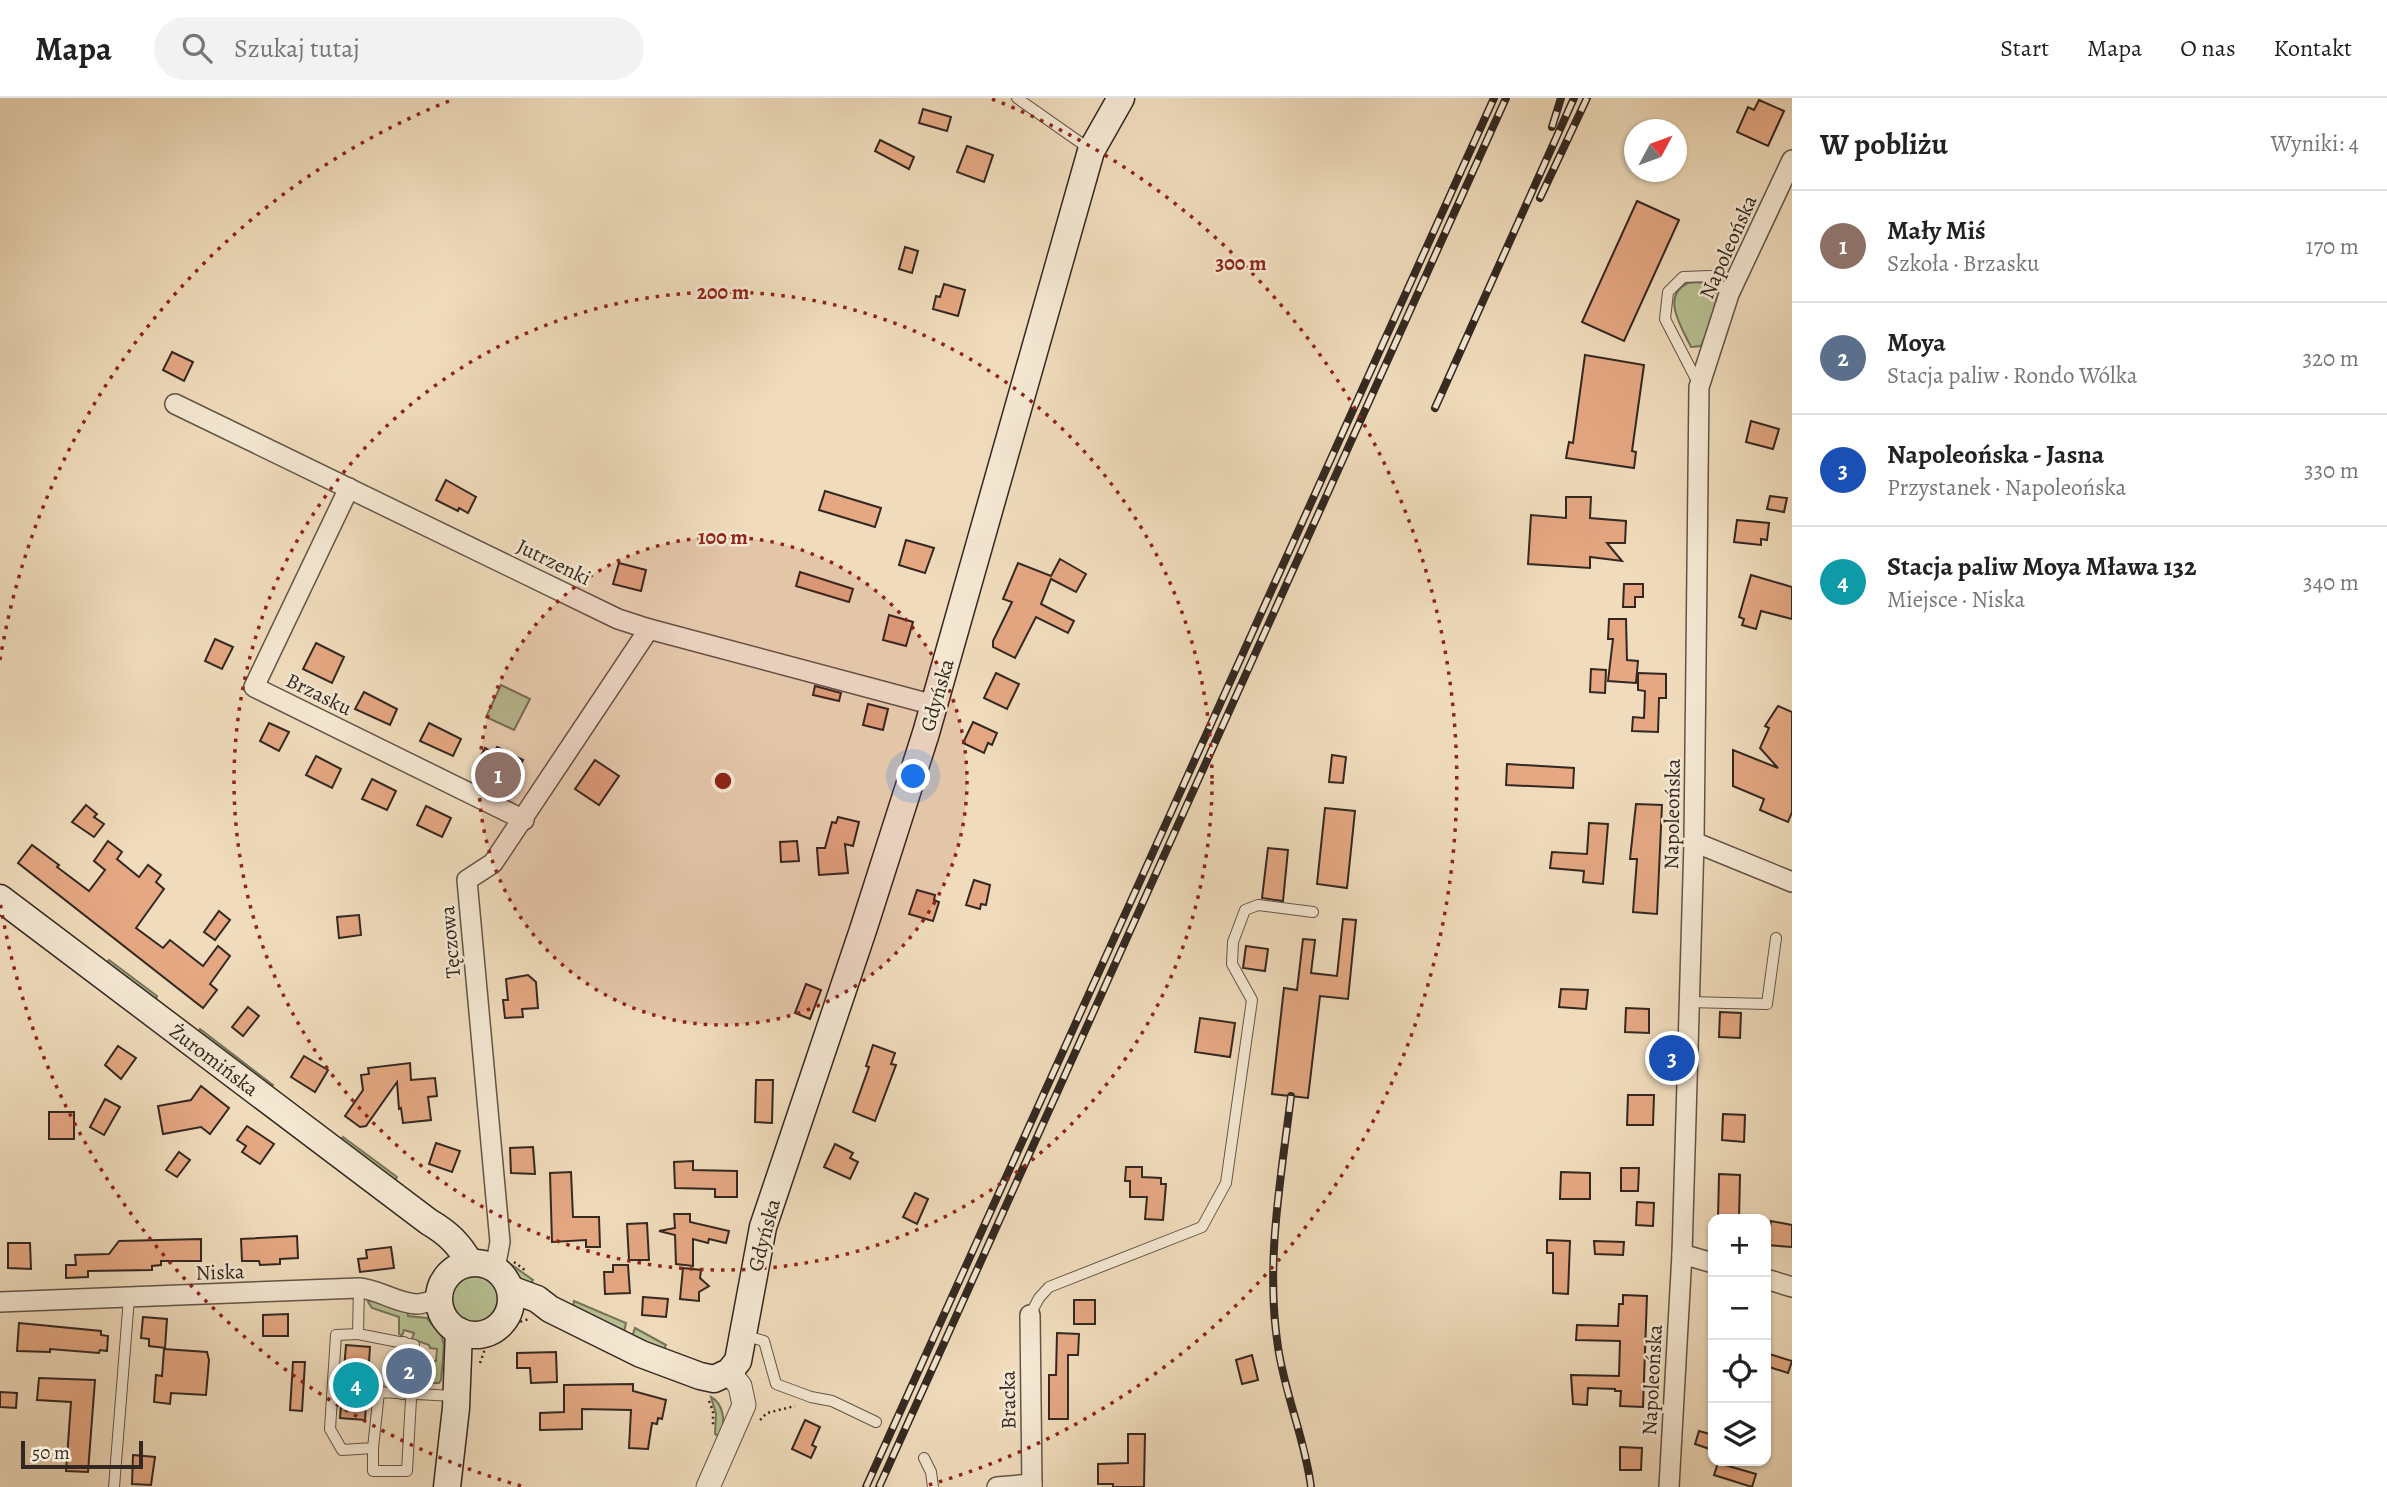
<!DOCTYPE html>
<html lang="pl">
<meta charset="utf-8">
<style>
body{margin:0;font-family:Alegreya,serif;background:#f2f2f2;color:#222}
.controls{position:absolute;right:21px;bottom:21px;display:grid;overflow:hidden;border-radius:14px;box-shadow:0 2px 5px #0004}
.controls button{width:63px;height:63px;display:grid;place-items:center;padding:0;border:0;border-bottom:2px solid #e0e0e0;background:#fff;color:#222;font:35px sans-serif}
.compass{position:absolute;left:1624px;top:21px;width:63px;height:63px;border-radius:50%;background:#fff;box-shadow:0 2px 5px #0004;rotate:49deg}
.scale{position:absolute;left:21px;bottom:18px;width:122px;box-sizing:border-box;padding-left:7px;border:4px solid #332821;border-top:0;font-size:19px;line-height:24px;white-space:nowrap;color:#332821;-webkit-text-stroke:5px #f5e8d3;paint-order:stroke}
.you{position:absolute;left:914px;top:679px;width:24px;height:24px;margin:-18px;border:5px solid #fff;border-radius:50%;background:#1a73e8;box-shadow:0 0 0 10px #1a73e833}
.badge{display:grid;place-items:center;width:46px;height:46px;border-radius:50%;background:#8f2418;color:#fff;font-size:23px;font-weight:700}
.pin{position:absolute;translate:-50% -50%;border:4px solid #fff;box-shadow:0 2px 7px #0006}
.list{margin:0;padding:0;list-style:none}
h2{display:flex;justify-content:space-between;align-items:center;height:91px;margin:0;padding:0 28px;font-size:30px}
h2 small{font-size:23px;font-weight:400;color:#767676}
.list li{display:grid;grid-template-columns:46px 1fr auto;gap:21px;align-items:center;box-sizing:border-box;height:112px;padding:0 28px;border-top:2px solid #e0e0e0}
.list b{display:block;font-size:26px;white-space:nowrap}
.list p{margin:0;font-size:23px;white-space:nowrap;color:#767676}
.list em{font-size:23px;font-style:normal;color:#767676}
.icon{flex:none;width:38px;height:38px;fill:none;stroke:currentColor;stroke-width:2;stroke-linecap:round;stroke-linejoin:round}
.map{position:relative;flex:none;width:1792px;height:1389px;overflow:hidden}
header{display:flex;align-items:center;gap:42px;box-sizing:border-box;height:98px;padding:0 35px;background:#fff;border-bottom:2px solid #e0e0e0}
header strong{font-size:33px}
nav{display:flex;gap:38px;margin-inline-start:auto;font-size:24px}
.search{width:490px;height:63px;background:#f2f2f2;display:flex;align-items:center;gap:18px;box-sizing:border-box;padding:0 24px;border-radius:38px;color:#767676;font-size:26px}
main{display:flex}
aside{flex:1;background:#fff}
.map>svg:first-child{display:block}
.green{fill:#b7c193;stroke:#75745a;stroke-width:2}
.building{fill:#e5a883;stroke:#332821;stroke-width:2}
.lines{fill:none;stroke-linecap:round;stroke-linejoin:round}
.service-casing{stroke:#625548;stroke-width:12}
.minor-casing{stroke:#625548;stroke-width:22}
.tertiary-casing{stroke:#625548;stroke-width:25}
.secondary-casing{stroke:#332821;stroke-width:29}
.path{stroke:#332821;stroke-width:2.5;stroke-dasharray:2 3.5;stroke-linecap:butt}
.service{stroke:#f5e8d3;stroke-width:10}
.minor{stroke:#f5e8d3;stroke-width:19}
.tertiary{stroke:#f5e8d3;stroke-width:23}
.secondary{stroke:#f5e8d3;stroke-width:26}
.rail-casing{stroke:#332821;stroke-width:8}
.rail{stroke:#f5e8d3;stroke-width:5;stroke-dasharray:16;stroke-linecap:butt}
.ring{fill:none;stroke:#8f2418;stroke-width:3.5;stroke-dasharray:3.5 7}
.labels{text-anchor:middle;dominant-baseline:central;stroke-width:5;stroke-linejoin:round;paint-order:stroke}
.street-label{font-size:21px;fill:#332821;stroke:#f5e8d3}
.centre{fill:#8f2418;stroke:#f5e8d3;stroke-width:3.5}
.ring-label{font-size:21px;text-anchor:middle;font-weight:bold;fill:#8f2418;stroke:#f5e8d3;stroke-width:5;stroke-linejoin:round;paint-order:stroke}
</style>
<header>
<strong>Mapa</strong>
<div class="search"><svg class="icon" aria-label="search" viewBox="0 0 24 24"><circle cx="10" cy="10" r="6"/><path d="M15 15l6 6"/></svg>Szukaj tutaj</div>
<nav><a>Start</a><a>Mapa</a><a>O nas</a><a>Kontakt</a></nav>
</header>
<main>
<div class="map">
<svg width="1792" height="1389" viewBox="0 0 1792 1389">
<rect width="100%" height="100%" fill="#f0dcbc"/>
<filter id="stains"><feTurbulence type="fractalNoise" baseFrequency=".00286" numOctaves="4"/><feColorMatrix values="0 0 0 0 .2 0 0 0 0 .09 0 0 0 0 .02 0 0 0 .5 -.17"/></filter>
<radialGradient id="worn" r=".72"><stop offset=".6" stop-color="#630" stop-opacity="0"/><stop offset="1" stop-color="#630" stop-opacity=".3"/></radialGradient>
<g class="green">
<path d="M1688 185C1736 178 1710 227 1701 248L1691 249C1682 230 1660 198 1688 185Z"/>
<polygon points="501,587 530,601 514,632 486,619"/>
<polygon points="109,862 157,898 156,901 106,866"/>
<polygon points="200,931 273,987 271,989 198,935"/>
<polygon points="343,1039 397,1079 395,1082 341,1042"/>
<polygon points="502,1160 533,1182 530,1186 514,1182 502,1166"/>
<circle cx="474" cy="1200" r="24"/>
<polygon points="373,1201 407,1212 408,1218 427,1220 442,1239 444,1248 441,1282 439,1285 431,1285 428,1279 429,1263 436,1263 437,1251 430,1250 429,1247 412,1241 414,1235 404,1232 402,1238 399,1236 399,1219 372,1210 368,1204"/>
<polygon points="574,1203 626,1225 624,1234 573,1208"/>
<polygon points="635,1230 666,1247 663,1253 632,1239"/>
<path d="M711 1299C724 1306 726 1325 720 1339L715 1336 716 1316Z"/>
</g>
<g class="building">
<polygon points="1759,2 1784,13 1768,48 1737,34 1748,9 1754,12"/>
<polygon points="923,11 951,19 947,33 919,25"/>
<polygon points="880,42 914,59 909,71 875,53"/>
<polygon points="967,48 993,57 984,84 957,74"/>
<polygon points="1637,103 1679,122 1624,243 1582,224"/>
<polygon points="905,149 918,153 912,175 899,171"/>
<polygon points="944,186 965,192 958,218 933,211 936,198 940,199"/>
<polygon points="172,254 193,264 184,283 163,272"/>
<polygon points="1585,257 1644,267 1632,353 1636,354 1634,370 1566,360 1569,344 1573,345"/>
<polygon points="1751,323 1779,331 1773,351 1746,344"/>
<polygon points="446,382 476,399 468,415 459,410 458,413 436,402"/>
<polygon points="825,393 881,410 875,429 819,412"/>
<polygon points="1770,398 1787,400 1784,414 1767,411"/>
<polygon points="1566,399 1591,399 1590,420 1626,423 1625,445 1607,445 1622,463 1590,459 1590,470 1528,466 1531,417 1566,420"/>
<polygon points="1737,422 1769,425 1767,442 1761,441 1761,447 1734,444"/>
<polygon points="906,442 934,450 925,475 899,467"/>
<polygon points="1060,461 1086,476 1076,494 1051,481 1041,506 1074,523 1068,535 1036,519 1015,560 993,549 993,543 1012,504 1003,501 1018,465 1051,478"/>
<polygon points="619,465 646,472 641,493 613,486"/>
<polygon points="800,474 853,491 849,504 796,488"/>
<polygon points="1751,477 1792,489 1792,521 1761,513 1756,531 1742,527 1744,521 1739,519"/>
<polygon points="1624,486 1643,486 1643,499 1635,499 1635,509 1623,509"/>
<polygon points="889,517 913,524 906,548 883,542"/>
<polygon points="1609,521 1626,521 1627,562 1638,563 1636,585 1608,583 1613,541 1608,541"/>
<polygon points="215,541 233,549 222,571 205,563"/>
<polygon points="316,545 344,559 332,585 303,571"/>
<polygon points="1591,571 1606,572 1605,595 1590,594"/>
<polygon points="996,575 1019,586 1007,611 984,600"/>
<polygon points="1638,575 1666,576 1666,600 1659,600 1658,634 1632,633 1633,619 1644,620 1645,593 1638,592"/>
<polygon points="815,588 841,595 839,603 813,597"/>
<polygon points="364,594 397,611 390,627 355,611"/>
<polygon points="868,606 888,611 883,632 863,627"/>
<polygon points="1778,608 1792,614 1792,714 1788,724 1760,712 1764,701 1733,688 1733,652 1778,670 1760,650 1769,630 1765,628"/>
<polygon points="973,624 997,635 992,647 988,645 984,655 963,645"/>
<polygon points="269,625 289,634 279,653 260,643"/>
<polygon points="429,625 461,641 453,658 420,643"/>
<polygon points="497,649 523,662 511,687 475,670 485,650 494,655"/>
<polygon points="1332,657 1346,659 1343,685 1329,684"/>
<polygon points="316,658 341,671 332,690 306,677"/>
<polygon points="595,662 619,678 599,707 575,691"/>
<polygon points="1507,666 1574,670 1573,690 1506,687"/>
<polygon points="372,681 396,693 387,712 362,701"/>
<polygon points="1636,706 1662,707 1657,816 1633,814 1637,761 1630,761"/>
<polygon points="86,707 97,716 94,719 104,726 94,739 72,724"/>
<polygon points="426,708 451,720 442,739 417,727"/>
<polygon points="1325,710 1355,713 1347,790 1317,786"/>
<polygon points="838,719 859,724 853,748 845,746 848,775 819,777 817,750 825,750 832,724 836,725"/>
<polygon points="1589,725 1608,726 1603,786 1583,784 1584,773 1550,770 1552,754 1587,756"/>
<polygon points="108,743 122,754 117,761 139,779 148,767 161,777 156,784 164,791 136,830 163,850 170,842 203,868 218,848 230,858 210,886 217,892 203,910 18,765 32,747 59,767 57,769 89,793 105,772 94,763"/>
<polygon points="797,743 799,763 781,764 780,744"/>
<polygon points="1268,750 1288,752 1283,803 1262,800"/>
<polygon points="974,782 990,787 986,807 981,806 980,811 966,807"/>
<polygon points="917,792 935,797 934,802 939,804 933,823 909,816"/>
<polygon points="219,813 230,822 215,842 204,834"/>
<polygon points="359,817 361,837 339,840 337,819"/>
<polygon points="1343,821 1356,822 1348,901 1320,898 1308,1000 1272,996 1284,890 1297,892 1303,841 1315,842 1311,875 1337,878"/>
<polygon points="1246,848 1268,851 1265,873 1243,870"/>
<polygon points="528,877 536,884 538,910 522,911 523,919 505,920 503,902 508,902 506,881"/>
<polygon points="806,886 821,892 810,921 795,915"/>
<polygon points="1561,891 1588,892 1586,911 1559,909"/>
<polygon points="248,909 259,918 243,938 232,929"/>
<polygon points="1626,910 1649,911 1649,935 1625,934"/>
<polygon points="1720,914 1741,915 1740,940 1719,939"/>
<polygon points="1200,920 1235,925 1230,959 1195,954"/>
<polygon points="873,947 895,955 891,966 896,967 875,1023 853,1014 869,969 866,968"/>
<polygon points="118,948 136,960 121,981 105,967"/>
<polygon points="304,958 328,972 315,994 291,979"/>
<polygon points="410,965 411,982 435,980 437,998 428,999 431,1022 403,1025 401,1010 399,1011 397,984 366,1028 360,1029 345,1018 363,992 361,977 369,976 368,970"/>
<polygon points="756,982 773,982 772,1025 755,1024"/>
<polygon points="201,988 229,1010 210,1036 201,1029 163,1036 158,1008 191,1002"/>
<polygon points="1628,997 1654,997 1653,1027 1627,1027"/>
<polygon points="105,1001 120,1009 104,1037 90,1029"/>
<rect x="49" y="1014" width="25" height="27"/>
<polygon points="1723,1016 1745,1017 1744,1044 1722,1042"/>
<polygon points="247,1028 274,1046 260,1066 242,1054 246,1048 237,1042"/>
<polygon points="436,1045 460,1053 452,1074 429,1066"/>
<polygon points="835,1046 853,1055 850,1060 858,1064 850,1081 824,1069"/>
<polygon points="533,1049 535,1076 511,1075 510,1050"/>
<polygon points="179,1054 190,1062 177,1079 166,1072"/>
<polygon points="693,1063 693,1072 737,1073 737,1099 715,1099 715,1091 675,1090 674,1064"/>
<polygon points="1126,1069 1142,1069 1142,1079 1161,1080 1161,1086 1166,1086 1163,1122 1145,1121 1147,1099 1130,1099 1130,1083 1125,1083"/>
<polygon points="1621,1070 1639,1070 1638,1093 1621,1093"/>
<polygon points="571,1074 573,1119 599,1119 600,1149 586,1149 586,1142 552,1144 550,1075"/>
<polygon points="1561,1074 1590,1075 1590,1101 1560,1101"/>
<polygon points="1719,1076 1740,1077 1739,1121 1718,1121"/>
<polygon points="915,1095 928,1101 917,1126 903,1119"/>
<polygon points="1637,1104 1654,1105 1653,1128 1636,1127"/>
<polygon points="674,1116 690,1116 690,1124 729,1133 726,1145 709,1141 708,1145 693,1141 693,1168 676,1166 675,1137 659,1133 675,1130"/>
<polygon points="1771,1123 1792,1127 1792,1149 1767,1147"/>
<polygon points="647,1125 649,1162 629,1162 627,1126"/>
<polygon points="297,1138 298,1160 280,1161 280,1166 260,1167 259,1163 242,1163 241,1141"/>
<polygon points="201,1141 201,1163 161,1163 161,1167 152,1168 152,1172 88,1173 88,1179 66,1180 66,1167 76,1167 75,1157 109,1156 119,1143"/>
<polygon points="1547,1142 1570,1143 1568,1196 1553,1195 1553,1155 1547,1155"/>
<polygon points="1594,1143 1624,1144 1623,1157 1595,1156"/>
<polygon points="8,1145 30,1145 31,1171 8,1170"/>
<polygon points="391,1149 394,1170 360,1174 358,1161 367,1160 366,1152"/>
<polygon points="613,1167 628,1167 630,1195 605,1196 604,1174 613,1174"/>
<polygon points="683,1170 701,1172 700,1180 709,1188 699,1194 699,1203 680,1201"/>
<polygon points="1623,1197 1647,1198 1643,1309 1620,1308 1621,1293 1615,1293 1615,1291 1588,1290 1587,1307 1573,1306 1571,1277 1619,1278 1620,1243 1576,1242 1577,1227 1618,1228 1619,1206 1623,1206"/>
<polygon points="643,1199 668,1201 666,1219 642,1217"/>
<rect x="1074" y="1202" width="21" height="24"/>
<polygon points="288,1216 288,1238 263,1238 263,1217"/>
<polygon points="143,1219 167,1221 165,1250 149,1248 149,1241 141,1240"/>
<polygon points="19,1225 101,1233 101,1237 108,1238 107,1253 100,1252 99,1255 50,1251 50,1254 17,1253"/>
<polygon points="1057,1235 1079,1236 1078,1257 1068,1257 1068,1321 1049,1321 1049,1277 1056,1277"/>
<polygon points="346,1247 370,1249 365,1322 340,1320"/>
<polygon points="164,1251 207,1254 209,1262 206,1297 171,1295 170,1306 154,1304 156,1277 162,1278"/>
<polygon points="556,1254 557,1284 531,1285 530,1270 517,1270 517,1255"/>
<polygon points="1766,1255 1792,1263 1788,1275 1766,1268"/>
<polygon points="1252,1257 1258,1282 1242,1286 1236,1262"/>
<polygon points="293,1264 305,1264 302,1313 290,1312"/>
<polygon points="39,1280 95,1282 88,1374 66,1373 71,1304 37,1302"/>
<polygon points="633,1286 633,1293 666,1302 662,1321 658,1320 657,1326 652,1325 648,1351 629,1350 631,1312 582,1311 582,1331 540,1332 540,1315 564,1314 564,1287"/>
<polygon points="0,1294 17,1295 16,1310 0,1309"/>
<polygon points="805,1322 820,1329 812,1347 816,1349 811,1360 792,1351"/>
<polygon points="1699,1333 1713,1337 1713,1352 1695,1346"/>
<polygon points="1128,1336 1145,1336 1144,1389 1113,1389 1113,1386 1098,1386 1098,1366 1128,1365"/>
<polygon points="1620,1349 1642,1350 1641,1372 1620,1372"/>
<polygon points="133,1357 155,1359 151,1387 132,1386"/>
<polygon points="1718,1365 1756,1376 1752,1389 1714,1377"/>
</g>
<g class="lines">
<g class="service-casing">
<g id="service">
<polyline points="1017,0 1091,52"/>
<polyline points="1698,285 1665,221 1668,194 1683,179 1710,178 1729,196"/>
<polyline points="1689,904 1767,906 1776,840"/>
<polyline points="359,1190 358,1236 414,1247 407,1373 373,1373 373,1350"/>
<polyline points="1030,1217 1039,1200 1049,1189 1202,1129 1226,1085 1252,902 1232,866 1233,844 1245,812 1258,807 1313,814"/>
<polyline points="358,1236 336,1237 330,1331 342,1352 373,1350 379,1294 454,1298"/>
<polyline points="743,1237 764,1243 776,1286 811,1299 832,1303 876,1324"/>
<polyline points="402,1296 404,1244"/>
<polyline points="924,1360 931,1374 933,1389"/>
<polyline points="114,1389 129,1200"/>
</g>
</g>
<g class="minor-casing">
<g id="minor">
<polyline points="175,306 618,521 649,531 934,607"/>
<polyline points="349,390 254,589 524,722"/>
<polyline points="1694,744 1792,784"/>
<polyline points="1682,1156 1713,1165"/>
<polyline points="495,1170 500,1144 467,782 493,765 649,531"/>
<polyline points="1766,1181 1792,1189"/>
<path d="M0 1204 359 1190C378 1191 396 1205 416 1206 423 1206 431 1203 439 1201"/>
<polyline points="1030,1217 1032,1389"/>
<polyline points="997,1389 1032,1386"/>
<polyline points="1669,1389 1682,1156 1694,744 1699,289 1729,196 1792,62"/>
</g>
</g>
<g class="tertiary-casing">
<polyline id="tertiary" points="708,1389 744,1307 740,1288 729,1274"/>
</g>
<g class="secondary-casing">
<g id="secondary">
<path d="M0 800 429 1124C448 1135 459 1146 470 1165"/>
<circle cx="475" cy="1201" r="36"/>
<polyline points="510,1191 537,1201 550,1211 641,1256 700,1278 714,1281 729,1274 738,1263 763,1129 864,829 926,635 1091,53 1121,0"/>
<polyline points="447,1389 456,1310 459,1233"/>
</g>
</g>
<g class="path">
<polyline points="514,1164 526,1173"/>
<polyline points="436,1183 442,1163"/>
<polyline points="480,1265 486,1248 513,1226 529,1221"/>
<polyline points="709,1303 713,1313 713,1327"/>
<polyline points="760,1322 767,1315 795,1308"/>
</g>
<use href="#service" class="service"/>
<use href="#minor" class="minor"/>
<use href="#tertiary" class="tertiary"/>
<use href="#secondary" class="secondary"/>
<g class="rail-casing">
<g id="rail">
<polyline points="1552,29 1561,0"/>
<polyline points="1540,100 1587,0"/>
<polyline points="1435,310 1574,0"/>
<path d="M1291 998C1281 1081 1265 1165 1278 1249 1285 1297 1305 1341 1311 1389"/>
<polyline points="866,1389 1494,0"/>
<polyline points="879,1389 1506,0"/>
</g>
</g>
<use href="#rail" class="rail"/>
</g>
<circle cx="723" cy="683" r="244" fill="#8f2418" fill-opacity=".12"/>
<g class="ring">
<circle cx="723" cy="683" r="244"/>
<circle cx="723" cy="683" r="489"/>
<path d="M521 1388A733 733 0 0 1 0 804M0 562A733 733 0 0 1 454 1M992 1A733 733 0 0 1 925 1388"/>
</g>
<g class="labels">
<g class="street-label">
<text transform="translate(1728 149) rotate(-66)">Napoleońska</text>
<text transform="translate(554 464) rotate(26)">Jutrzenki</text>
<text transform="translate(319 596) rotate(26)">Brzasku</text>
<text transform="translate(937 597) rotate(-74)">Gdyńska</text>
<text transform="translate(1672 716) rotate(-89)">Napoleońska</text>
<text transform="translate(450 844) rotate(-95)">Tęczowa</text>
<text transform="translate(214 962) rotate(37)">Żuromińska</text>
<text transform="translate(764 1137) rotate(-75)">Gdyńska</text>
<text transform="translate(220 1174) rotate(-2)">Niska</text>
<text transform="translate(1652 1282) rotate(-87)">Napoleońska</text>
<text transform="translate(1008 1302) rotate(-91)">Bracka</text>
</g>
</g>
<circle cx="723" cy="683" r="10" class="centre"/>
<g class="ring-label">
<text x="1241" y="172">300 m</text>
<text x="723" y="201">200 m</text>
<text x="723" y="446">100 m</text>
</g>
<rect width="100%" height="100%" filter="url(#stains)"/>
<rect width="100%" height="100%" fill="url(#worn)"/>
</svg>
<div class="controls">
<button>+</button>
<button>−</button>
<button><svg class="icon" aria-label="locate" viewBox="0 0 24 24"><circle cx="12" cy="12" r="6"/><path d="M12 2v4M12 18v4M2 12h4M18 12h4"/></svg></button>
<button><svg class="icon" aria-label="layers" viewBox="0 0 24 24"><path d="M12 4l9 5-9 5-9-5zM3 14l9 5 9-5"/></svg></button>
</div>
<svg class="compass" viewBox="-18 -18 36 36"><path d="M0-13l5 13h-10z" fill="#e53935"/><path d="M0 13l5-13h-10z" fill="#767676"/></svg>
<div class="scale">50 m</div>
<div class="you"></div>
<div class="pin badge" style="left:498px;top:677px;background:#8d6e63">1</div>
<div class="pin badge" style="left:409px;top:1273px;background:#5c6f8a">2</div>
<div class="pin badge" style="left:1672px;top:960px;background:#1a4fb4">3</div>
<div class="pin badge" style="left:356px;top:1287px;background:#0f9aa8">4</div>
</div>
<aside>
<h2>W pobliżu<small>Wyniki: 4</small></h2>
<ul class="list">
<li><span class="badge" style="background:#8d6e63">1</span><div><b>Mały Miś</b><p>Szkoła · Brzasku</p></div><em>170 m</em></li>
<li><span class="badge" style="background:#5c6f8a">2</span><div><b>Moya</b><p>Stacja paliw · Rondo Wólka</p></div><em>320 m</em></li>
<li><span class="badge" style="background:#1a4fb4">3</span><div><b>Napoleońska - Jasna</b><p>Przystanek · Napoleońska</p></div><em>330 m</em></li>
<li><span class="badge" style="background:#0f9aa8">4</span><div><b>Stacja paliw Moya Mława 132</b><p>Miejsce · Niska</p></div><em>340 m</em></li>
</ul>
</aside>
</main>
